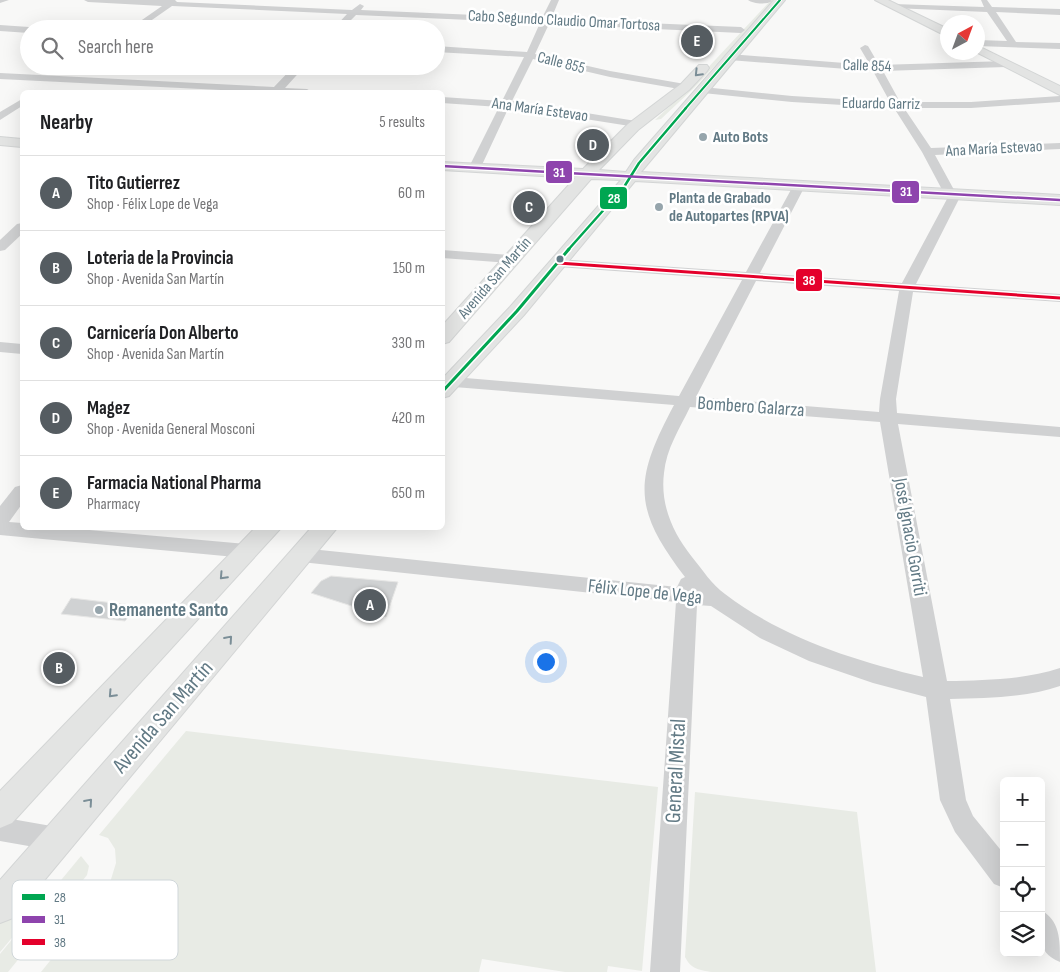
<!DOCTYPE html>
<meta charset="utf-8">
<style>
body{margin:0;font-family:"Sofia Sans Condensed",sans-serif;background:#f6f6f6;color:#202124}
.controls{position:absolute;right:15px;bottom:15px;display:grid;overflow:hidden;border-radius:8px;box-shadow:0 5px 20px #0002}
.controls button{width:45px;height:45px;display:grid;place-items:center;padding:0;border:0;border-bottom:1px solid #e0e0e0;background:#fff;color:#202124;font:25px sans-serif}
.compass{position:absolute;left:940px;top:15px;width:45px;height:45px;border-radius:50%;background:#fff;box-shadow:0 5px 20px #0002;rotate:41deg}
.you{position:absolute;left:545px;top:661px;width:18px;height:18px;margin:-12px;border:4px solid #fff;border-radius:50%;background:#1a73e8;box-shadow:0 0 0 8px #1a73e833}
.badge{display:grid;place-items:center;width:32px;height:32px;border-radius:50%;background:#555c61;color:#fff;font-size:16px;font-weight:700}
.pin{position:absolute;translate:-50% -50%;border:2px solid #fff;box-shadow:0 1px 5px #0006}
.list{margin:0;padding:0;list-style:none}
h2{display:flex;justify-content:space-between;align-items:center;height:65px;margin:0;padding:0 20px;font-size:21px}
h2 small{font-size:16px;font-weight:400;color:#757577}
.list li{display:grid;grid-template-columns:32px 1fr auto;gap:15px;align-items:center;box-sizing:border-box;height:75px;padding:0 20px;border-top:1px solid #e0e0e0}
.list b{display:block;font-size:19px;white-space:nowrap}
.list p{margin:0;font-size:16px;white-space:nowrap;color:#757577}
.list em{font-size:16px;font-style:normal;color:#757577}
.icon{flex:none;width:28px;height:28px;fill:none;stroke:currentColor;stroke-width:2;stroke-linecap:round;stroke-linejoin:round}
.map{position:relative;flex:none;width:1060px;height:972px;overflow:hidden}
.search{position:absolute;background:#fff;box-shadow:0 5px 20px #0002;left:20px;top:20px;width:425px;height:55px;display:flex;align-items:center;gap:12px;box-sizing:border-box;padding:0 18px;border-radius:28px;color:#757577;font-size:19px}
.panel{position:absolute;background:#fff;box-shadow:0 5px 20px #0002;left:20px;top:90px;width:425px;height:440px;border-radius:8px}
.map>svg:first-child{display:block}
.green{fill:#e8ebe5}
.building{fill:#d0d2d3;stroke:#e7e7e6}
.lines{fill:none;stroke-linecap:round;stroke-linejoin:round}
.major-casing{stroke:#d3d5d5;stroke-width:2}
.minor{fill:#d0d1d2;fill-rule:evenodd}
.major{fill:#e3e4e3;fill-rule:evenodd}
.bus-1-far2-casing{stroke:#fff;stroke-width:4}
.bus-1-far1-casing{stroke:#fff;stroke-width:5}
.bus-1-casing{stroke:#fff;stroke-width:6}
.bus-2-casing{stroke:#fff;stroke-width:5}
.bus-3-casing{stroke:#fff;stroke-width:6}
.bus-1-far2{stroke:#00a651;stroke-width:2}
.bus-1-far1{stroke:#00a651;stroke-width:2.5}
.bus-1{stroke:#00a651;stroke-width:3}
.bus-2{stroke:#8e44ad;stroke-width:2.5}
.bus-3{stroke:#e4002b;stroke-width:3}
.oneway{stroke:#7b8e97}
.poi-dot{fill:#96a5ac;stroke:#fff;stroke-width:2}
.bus-dot{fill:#617984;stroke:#fff;stroke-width:2}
.labels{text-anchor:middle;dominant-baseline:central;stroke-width:5;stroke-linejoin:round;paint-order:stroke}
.far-street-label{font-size:16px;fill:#617984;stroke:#fff}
.far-poi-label{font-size:16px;font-weight:bold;fill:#617984;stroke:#fff;text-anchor:start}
.street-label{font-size:19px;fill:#617984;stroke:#fff}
.poi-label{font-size:19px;font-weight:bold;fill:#617984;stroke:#fff;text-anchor:start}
.near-street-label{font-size:22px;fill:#617984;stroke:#fff}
.key{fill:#fff;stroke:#d0d7da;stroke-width:1}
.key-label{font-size:14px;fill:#617984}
.line-badge{stroke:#fff;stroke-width:2}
.badge-label{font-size:14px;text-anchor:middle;font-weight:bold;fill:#fff}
</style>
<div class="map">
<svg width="1060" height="972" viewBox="0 0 1060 972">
<rect width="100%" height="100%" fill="#f8f8f7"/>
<g class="green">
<polygon points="771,0 776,0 694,88 661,119 655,120 689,88"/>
<polygon points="186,731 658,787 642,971 608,966 607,972 565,972 482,959 479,972 41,972 108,889 116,863 115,849 108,838 99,835"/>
<path d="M695 792 857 812 876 972H712C699 970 691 969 685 957Z"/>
<polygon points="81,856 89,866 87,875 8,972 0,972 0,954"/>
<polygon points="21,897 43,901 0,952 0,922"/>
</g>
<g class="building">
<polygon points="331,576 398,582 386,617 311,593 321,581"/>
<polygon points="71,598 139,606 125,621 61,614"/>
</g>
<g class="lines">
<g class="major-casing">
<g id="major">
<polygon points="774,0 785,0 641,172 1060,195 1060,205 635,181 524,315 449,396 442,398 442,379 510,307 621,180 591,179 449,342 442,344 442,326 575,178 442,170 442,162 583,169 628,124 681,84 699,65 707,65 709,68 707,71 689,90 638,130 599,170 626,172 634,160"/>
<polygon points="875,0 888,0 948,29 948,37"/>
<polygon points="978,46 1060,86 1060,95 976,52 978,52"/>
<polygon points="0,137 22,139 22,147 0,145"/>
<polygon points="255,528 281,528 12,823 0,828 0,791"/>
<polygon points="311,528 337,528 13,918 0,923 0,880"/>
</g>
</g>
<g class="minor">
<polygon points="0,0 9,0 0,3"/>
<polygon points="84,0 175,0 177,2 352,10 360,4 364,6 361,10 542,18 551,0 559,0 551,19 741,27 745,30 741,33 549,24 535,54 610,71 685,84 690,87 685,90 610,77 533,59 512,101 636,121 641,124 636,127 509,107 481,167 475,171 469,167 499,107 442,103 442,97 502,101 524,57 436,52 436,46 527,52 540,23 356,15 342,29 333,29 347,14 172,6 139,29 129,29 162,6 88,2"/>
<path d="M748 0H771L772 1C767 5 753 4 748 0Z"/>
<polygon points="981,0 987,0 992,7 1060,9 1060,15 996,12 1016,42 1060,43 1060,49 978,46 978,40 1007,41 987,12 893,8 889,6 893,4 984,7"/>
<polygon points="0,25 29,27 33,29 29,29 29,33 0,31"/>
<path d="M865 45 868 46 879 65 1006 61 1011 64 1006 67 883 71 900 102H971L1060 96V102L971 108H904L931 148 1060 143V149L935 155 959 199 916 284 1060 294V302L913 292 896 399 897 413 1060 427V437L898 424 947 681C984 680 1024 680 1060 668V686C1025 698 986 698 950 699L966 800 973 816 1004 854V888L994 884 955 832 940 800 926 697 873 683 809 661 760 638 711 606 697 605 680 972H650L676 602 301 562 294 560 291 555 294 550 301 548 677 587 681 579 685 577C632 508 634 480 674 405L442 386V376L679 396 742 280 558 267 551 263 558 259 746 272 793 186 799 182 805 186 760 273 902 283 947 199 922 152 894 108 792 102 703 93 698 90 703 87 792 96 890 102 873 71 729 60 724 57 729 54 870 65 860 48ZM756 281 899 291 880 399 879 412 696 397ZM690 407 880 422 923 677C853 660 783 638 725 594 712 585 702 569 692 557 673 533 660 505 664 473 666 449 680 428 690 407Z"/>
<polygon points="294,66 305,66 285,88 307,89 312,92 259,92 0,79 0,73 274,87"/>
<polygon points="22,99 22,106 0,120 0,112"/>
<polygon points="22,223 22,234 5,250 0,251 0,240 17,224"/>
<polygon points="442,250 510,255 517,259 510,263 442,258"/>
<polygon points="0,342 22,344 22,354 0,352"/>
<polygon points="22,485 22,504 9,522 22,523 22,528 67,528 246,544 253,546 256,551 253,556 246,558 0,535 0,506 15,487"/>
<polygon points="0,817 57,827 66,831 70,839 66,847 57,851 0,841"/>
<path d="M1041 910C1060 921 1060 939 1060 962 1035 952 1041 933 1041 910Z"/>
</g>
<use href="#major" class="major"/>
<g class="bus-1-far2-casing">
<polyline id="bus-1-far2" points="685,109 780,0"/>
</g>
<g class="bus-1-far1-casing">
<polyline id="bus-1-far1" points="568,250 624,187 639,163 686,108"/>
</g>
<g class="bus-1-casing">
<polyline id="bus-1" points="442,392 517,311 569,249"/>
</g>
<g class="bus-2-casing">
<polyline id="bus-2" points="442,166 1060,200"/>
</g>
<g class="bus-3-casing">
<polyline id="bus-3" points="558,263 1060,298"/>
</g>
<use href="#bus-1-far2" class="bus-1-far2"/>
<use href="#bus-1-far1" class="bus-1-far1"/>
<use href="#bus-1" class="bus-1"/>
<use href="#bus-2" class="bus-2"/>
<use href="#bus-3" class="bus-3"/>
</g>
<defs><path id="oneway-chevron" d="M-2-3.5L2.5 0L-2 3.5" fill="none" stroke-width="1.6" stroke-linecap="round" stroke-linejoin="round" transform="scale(1.25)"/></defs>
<g class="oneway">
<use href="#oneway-chevron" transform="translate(698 73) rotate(134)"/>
<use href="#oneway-chevron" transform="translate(223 576) rotate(133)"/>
<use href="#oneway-chevron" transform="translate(229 639) rotate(-49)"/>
<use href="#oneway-chevron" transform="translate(112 694) rotate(133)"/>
<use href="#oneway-chevron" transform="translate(89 802) rotate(-49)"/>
</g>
<g class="poi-dot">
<circle cx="703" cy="137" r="5"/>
<circle cx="659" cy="207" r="5"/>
<circle cx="99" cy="610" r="5"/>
</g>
<circle class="bus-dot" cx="560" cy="259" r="4.5"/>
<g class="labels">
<g class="far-street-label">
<text transform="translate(564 21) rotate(3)">Cabo Segundo Claudio Omar Tortosa</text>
<text transform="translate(561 63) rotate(14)">Calle 855</text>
<text transform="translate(867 66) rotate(2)">Calle 854</text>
<text transform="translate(881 104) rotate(1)">Eduardo Garriz</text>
<text transform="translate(540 110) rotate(8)">Ana María Estevao</text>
<text transform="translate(994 149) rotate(-3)">Ana María Estevao</text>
<text transform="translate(495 278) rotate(-49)">Avenida San Martín</text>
</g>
<g class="far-poi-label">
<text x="713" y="137">Auto Bots</text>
<text x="669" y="198">Planta de Grabado<tspan x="669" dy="18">de Autopartes (RPVA)</tspan></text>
</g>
<g class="street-label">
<text transform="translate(751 407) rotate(4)">Bombero Galarza</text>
<text transform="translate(910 537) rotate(80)">José Ignacio Gorriti</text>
<text transform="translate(645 592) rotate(6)">Félix Lope de Vega</text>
</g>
<g class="poi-label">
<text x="109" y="610">Remanente Santo</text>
</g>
<g class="near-street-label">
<text transform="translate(163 717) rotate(-49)">Avenida San Martín</text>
<text transform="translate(676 771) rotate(-87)">General Mistal</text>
</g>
</g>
<rect x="12" y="880" width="166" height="80" rx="8" class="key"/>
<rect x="22" y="894" width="23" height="6" fill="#00a651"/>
<rect x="22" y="916" width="23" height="7" fill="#8e44ad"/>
<rect x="22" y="939" width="23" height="6" fill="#e4002b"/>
<g class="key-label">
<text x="54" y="902">28</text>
<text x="54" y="924">31</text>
<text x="54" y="947">38</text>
</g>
<g class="line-badge">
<rect x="545" y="160" width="28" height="24" rx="5" fill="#8e44ad"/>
<rect x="891" y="180" width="29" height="24" rx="5" fill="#8e44ad"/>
<rect x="599" y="186" width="29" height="24" rx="5" fill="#00a651"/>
<rect x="795" y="268" width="28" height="24" rx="5" fill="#e4002b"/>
</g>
<g class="badge-label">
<text x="559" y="177">31</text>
<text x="906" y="196">31</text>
<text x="614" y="203">28</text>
<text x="809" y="285">38</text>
</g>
</svg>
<div class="controls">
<button>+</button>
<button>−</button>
<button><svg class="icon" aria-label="locate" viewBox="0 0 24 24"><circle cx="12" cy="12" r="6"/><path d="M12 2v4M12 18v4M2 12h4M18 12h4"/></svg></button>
<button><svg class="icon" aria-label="layers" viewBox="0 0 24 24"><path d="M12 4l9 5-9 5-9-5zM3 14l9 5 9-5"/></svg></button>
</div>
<svg class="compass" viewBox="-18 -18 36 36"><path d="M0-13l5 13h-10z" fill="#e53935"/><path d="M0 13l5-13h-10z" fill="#757577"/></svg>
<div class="you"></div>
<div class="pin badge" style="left:370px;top:605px">A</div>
<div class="pin badge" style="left:59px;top:668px">B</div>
<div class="pin badge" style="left:529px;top:207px">C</div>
<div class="pin badge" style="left:593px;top:145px">D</div>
<div class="pin badge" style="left:697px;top:41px">E</div>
<div class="search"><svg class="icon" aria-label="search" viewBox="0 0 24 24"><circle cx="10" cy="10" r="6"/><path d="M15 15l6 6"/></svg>Search here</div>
<section class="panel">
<h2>Nearby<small>5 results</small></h2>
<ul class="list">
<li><span class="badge">A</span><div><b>Tito Gutierrez</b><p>Shop · Félix Lope de Vega</p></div><em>60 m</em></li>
<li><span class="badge">B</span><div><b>Loteria de la Provincia</b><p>Shop · Avenida San Martín</p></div><em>150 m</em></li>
<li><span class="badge">C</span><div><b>Carnicería Don Alberto</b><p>Shop · Avenida San Martín</p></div><em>330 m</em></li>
<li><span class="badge">D</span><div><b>Magez</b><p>Shop · Avenida General Mosconi</p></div><em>420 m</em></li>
<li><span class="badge">E</span><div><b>Farmacia National Pharma</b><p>Pharmacy</p></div><em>650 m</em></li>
</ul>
</section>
</div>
